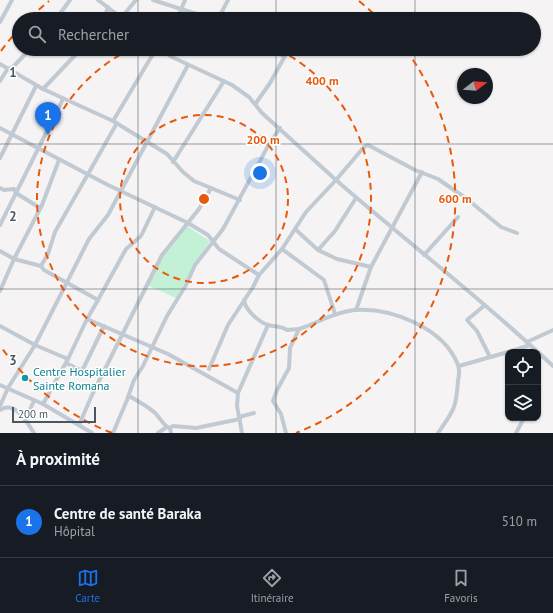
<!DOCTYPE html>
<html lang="fr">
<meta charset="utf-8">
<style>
body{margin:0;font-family:"PT Sans",sans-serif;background:#242831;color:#f1f3f6}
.controls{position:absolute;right:12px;bottom:12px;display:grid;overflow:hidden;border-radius:8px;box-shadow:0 1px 3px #0004}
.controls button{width:36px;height:36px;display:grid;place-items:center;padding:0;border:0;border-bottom:1px solid #363941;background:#171b24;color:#f1f3f6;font:20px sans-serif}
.compass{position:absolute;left:457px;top:68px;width:36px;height:36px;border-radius:50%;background:#171b24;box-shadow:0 1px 3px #0004;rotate:73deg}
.scale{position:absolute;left:12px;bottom:10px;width:84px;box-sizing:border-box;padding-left:4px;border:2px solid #4a5661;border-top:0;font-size:11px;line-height:14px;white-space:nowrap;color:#4a5661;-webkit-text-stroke:3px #fff;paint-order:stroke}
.you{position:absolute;left:260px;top:173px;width:14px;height:14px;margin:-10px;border:3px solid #fff;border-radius:50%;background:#1a73e8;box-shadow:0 0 0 6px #1a73e833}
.badge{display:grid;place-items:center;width:26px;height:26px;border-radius:50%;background:#1a73e8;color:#fff;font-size:13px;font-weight:700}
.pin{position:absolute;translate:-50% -33px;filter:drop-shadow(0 1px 2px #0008)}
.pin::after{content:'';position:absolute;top:21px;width:14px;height:12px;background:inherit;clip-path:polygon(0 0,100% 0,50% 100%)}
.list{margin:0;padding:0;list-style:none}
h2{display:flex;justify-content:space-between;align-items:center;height:52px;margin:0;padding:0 16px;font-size:17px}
h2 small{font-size:13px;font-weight:400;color:#9ea1a6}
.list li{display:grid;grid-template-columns:26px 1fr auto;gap:12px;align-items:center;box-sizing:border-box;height:72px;padding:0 16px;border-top:1px solid #363941}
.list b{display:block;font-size:15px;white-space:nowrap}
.list p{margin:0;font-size:13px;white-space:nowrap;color:#9ea1a6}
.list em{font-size:13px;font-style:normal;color:#9ea1a6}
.icon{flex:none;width:22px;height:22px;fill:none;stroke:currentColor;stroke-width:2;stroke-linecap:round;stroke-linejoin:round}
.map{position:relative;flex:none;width:553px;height:433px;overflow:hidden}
.search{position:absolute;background:#171b24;box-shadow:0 1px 3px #0004;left:12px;right:12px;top:12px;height:44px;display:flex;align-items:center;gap:10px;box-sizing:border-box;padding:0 14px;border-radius:22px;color:#9ea1a6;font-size:15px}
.sheet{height:124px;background:#171b24}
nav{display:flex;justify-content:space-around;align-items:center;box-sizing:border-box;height:56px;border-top:1px solid #363941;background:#171b24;font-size:11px;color:#9ea1a6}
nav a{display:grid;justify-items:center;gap:2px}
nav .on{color:#1a73e8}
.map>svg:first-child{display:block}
.green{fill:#c3f1d5}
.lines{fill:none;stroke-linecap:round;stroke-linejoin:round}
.minor{stroke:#c1cad2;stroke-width:4}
.grid{fill:none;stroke:#4a5661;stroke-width:1;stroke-opacity:0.55}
.ring{fill:none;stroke:#e8590c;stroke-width:2;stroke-dasharray:7 5}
.culture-dot{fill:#0f9aa8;stroke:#fff;stroke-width:1.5}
.labels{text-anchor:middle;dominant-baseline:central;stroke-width:3;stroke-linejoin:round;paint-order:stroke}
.culture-label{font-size:12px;fill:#0d838f;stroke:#fff;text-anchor:start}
.grid-label{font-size:13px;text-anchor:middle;font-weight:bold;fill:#4a5661;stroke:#fff;stroke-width:3;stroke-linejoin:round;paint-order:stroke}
.centre{fill:#e8590c;stroke:#fff;stroke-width:2}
.ring-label{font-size:12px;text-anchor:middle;font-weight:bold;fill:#e8590c;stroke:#fff;stroke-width:3;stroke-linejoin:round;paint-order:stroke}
</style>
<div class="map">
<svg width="553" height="433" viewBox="0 0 553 433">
<rect width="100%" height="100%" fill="#f5f3f3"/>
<polygon class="green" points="187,226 210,241 198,259 176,298 147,285 165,252"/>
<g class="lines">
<g class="minor">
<polyline points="98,0 123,19"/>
<polyline points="153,0 200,15 207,19"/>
<polyline points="121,18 136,0"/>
<polyline points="56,19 70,0"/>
<polyline points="104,19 108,7"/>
<polyline points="177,19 185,0"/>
<polyline points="218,19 228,0"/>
<polyline points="0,22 12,0"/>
<polyline points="160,49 172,57 232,85 249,97 262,113 336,180 364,147 368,145 415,170 438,179 467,199 501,227 517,233"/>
<polyline points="0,64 43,89 113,121 167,154 183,172 194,181 240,200"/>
<polyline points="11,69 30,49"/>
<polyline points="0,81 8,68"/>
<polyline points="43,89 81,49"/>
<polyline points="256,103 270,83 285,56 266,49"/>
<polyline points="113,121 156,49"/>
<polyline points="0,128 106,184 188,223 208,235 219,249 259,275"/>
<polyline points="0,158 36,86"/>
<polyline points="173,162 224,81"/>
<polyline points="0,188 4,190 14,189 16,193 40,208"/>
<polyline points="0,225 63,99"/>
<polyline points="295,229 318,250 337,259 371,267"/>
<polyline points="282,249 324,280 335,314"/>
<polyline points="318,250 335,231 356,198"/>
<polyline points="0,251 14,259 41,266 48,254 55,232 117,123"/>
<polyline points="424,255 458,217"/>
<polyline points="41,266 44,270 98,300 87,319 168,354 238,393"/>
<polyline points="0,291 14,259 42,205 59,160"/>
<polyline points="98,300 126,249 141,236 155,207"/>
<path d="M244 300C245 310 259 322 268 325 276 327 281 326 287 330L299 329"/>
<polyline points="485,305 467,320 477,331 490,357"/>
<polyline points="356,310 371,267 422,172"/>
<polyline points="0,326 35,345 68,359"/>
<polyline points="527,342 553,330"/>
<polyline points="508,352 530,345 538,352"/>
<polyline points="538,352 553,366"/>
<polyline points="66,363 80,370 83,369 104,326"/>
<polyline points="459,366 508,352"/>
<path d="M209 369 228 325 253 287 259 275 282 249 306 212 336 180C400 236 468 288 530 345"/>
<polyline points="0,385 43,404 92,433"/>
<path d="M129 396C138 401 147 406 154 412 160 417 163 426 170 428"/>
<polyline points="43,404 68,359 87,319"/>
<polyline points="0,406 8,388 35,345 89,239 108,215 188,65"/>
<path d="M0 410C15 400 27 422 34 433"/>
<polyline points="239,417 254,413"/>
<polyline points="25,420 34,401"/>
<polyline points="79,425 92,395 162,255 199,209 211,188"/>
<polyline points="113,433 127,400 134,380 143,366 167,316 186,285 195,265 223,229 268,146 280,128"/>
<polyline points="158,433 167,427"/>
<polyline points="171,433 170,428 173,426 196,428 240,419"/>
<polyline points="242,433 237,406 238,393 268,325"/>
<path d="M286 433 281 414 273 401 277 390 289 368 290 348 299 329C318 323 334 312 354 310 391 307 444 328 458 365 460 370 459 376 458 381 456 409 454 410 438 433"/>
<polyline points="516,433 524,418"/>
</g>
</g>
<path class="grid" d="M138 0V19M276 0V19M415 0V19M138 49V433M276 49V433M415 49V433M0 144H553M0 289H553"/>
<g class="ring">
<circle cx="204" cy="199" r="84"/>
<path d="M279 50A167 167 0 1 1 129 50"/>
<path d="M112 433A251 251 0 0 1 1 347M1 51A251 251 0 0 1 19 29M30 18A251 251 0 0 1 49 1M359 1A251 251 0 0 1 378 18M406 50A251 251 0 0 1 296 433"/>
</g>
<circle class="culture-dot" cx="25" cy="378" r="4"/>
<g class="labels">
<g class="culture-label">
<text x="33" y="371">Centre Hospitalier<tspan x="33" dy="14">Sainte Romana</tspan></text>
</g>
</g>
<g class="grid-label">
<text x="13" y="77">1</text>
<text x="13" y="221">2</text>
<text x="13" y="365">3</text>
</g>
<circle cx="204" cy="199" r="6" class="centre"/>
<g class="ring-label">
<text x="322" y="85">400 m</text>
<text x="263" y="144">200 m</text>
<text x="455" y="203">600 m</text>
</g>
</svg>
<div class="controls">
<button><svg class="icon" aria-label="locate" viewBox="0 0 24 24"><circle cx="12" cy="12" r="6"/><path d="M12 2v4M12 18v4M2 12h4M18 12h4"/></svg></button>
<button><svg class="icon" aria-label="layers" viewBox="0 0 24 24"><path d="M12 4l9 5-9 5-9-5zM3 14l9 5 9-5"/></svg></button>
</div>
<svg class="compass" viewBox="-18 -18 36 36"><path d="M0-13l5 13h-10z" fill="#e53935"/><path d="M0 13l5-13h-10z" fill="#9ea1a6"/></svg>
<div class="scale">200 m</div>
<div class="you"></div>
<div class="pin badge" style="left:48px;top:135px">1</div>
<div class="search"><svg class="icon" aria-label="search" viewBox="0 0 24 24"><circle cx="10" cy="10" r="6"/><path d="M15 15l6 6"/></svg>Rechercher</div>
</div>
<section class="sheet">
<h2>À proximité<small></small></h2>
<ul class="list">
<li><span class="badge">1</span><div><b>Centre de santé Baraka</b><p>Hôpital</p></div><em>510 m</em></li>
</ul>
</section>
<nav>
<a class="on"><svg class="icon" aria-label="map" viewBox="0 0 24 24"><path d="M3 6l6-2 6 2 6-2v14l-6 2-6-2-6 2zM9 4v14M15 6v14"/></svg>Carte</a>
<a><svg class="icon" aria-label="directions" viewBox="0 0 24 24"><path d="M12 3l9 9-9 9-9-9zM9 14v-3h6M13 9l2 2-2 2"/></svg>Itinéraire</a>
<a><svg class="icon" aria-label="saved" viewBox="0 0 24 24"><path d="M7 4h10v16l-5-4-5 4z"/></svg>Favoris</a>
</nav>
